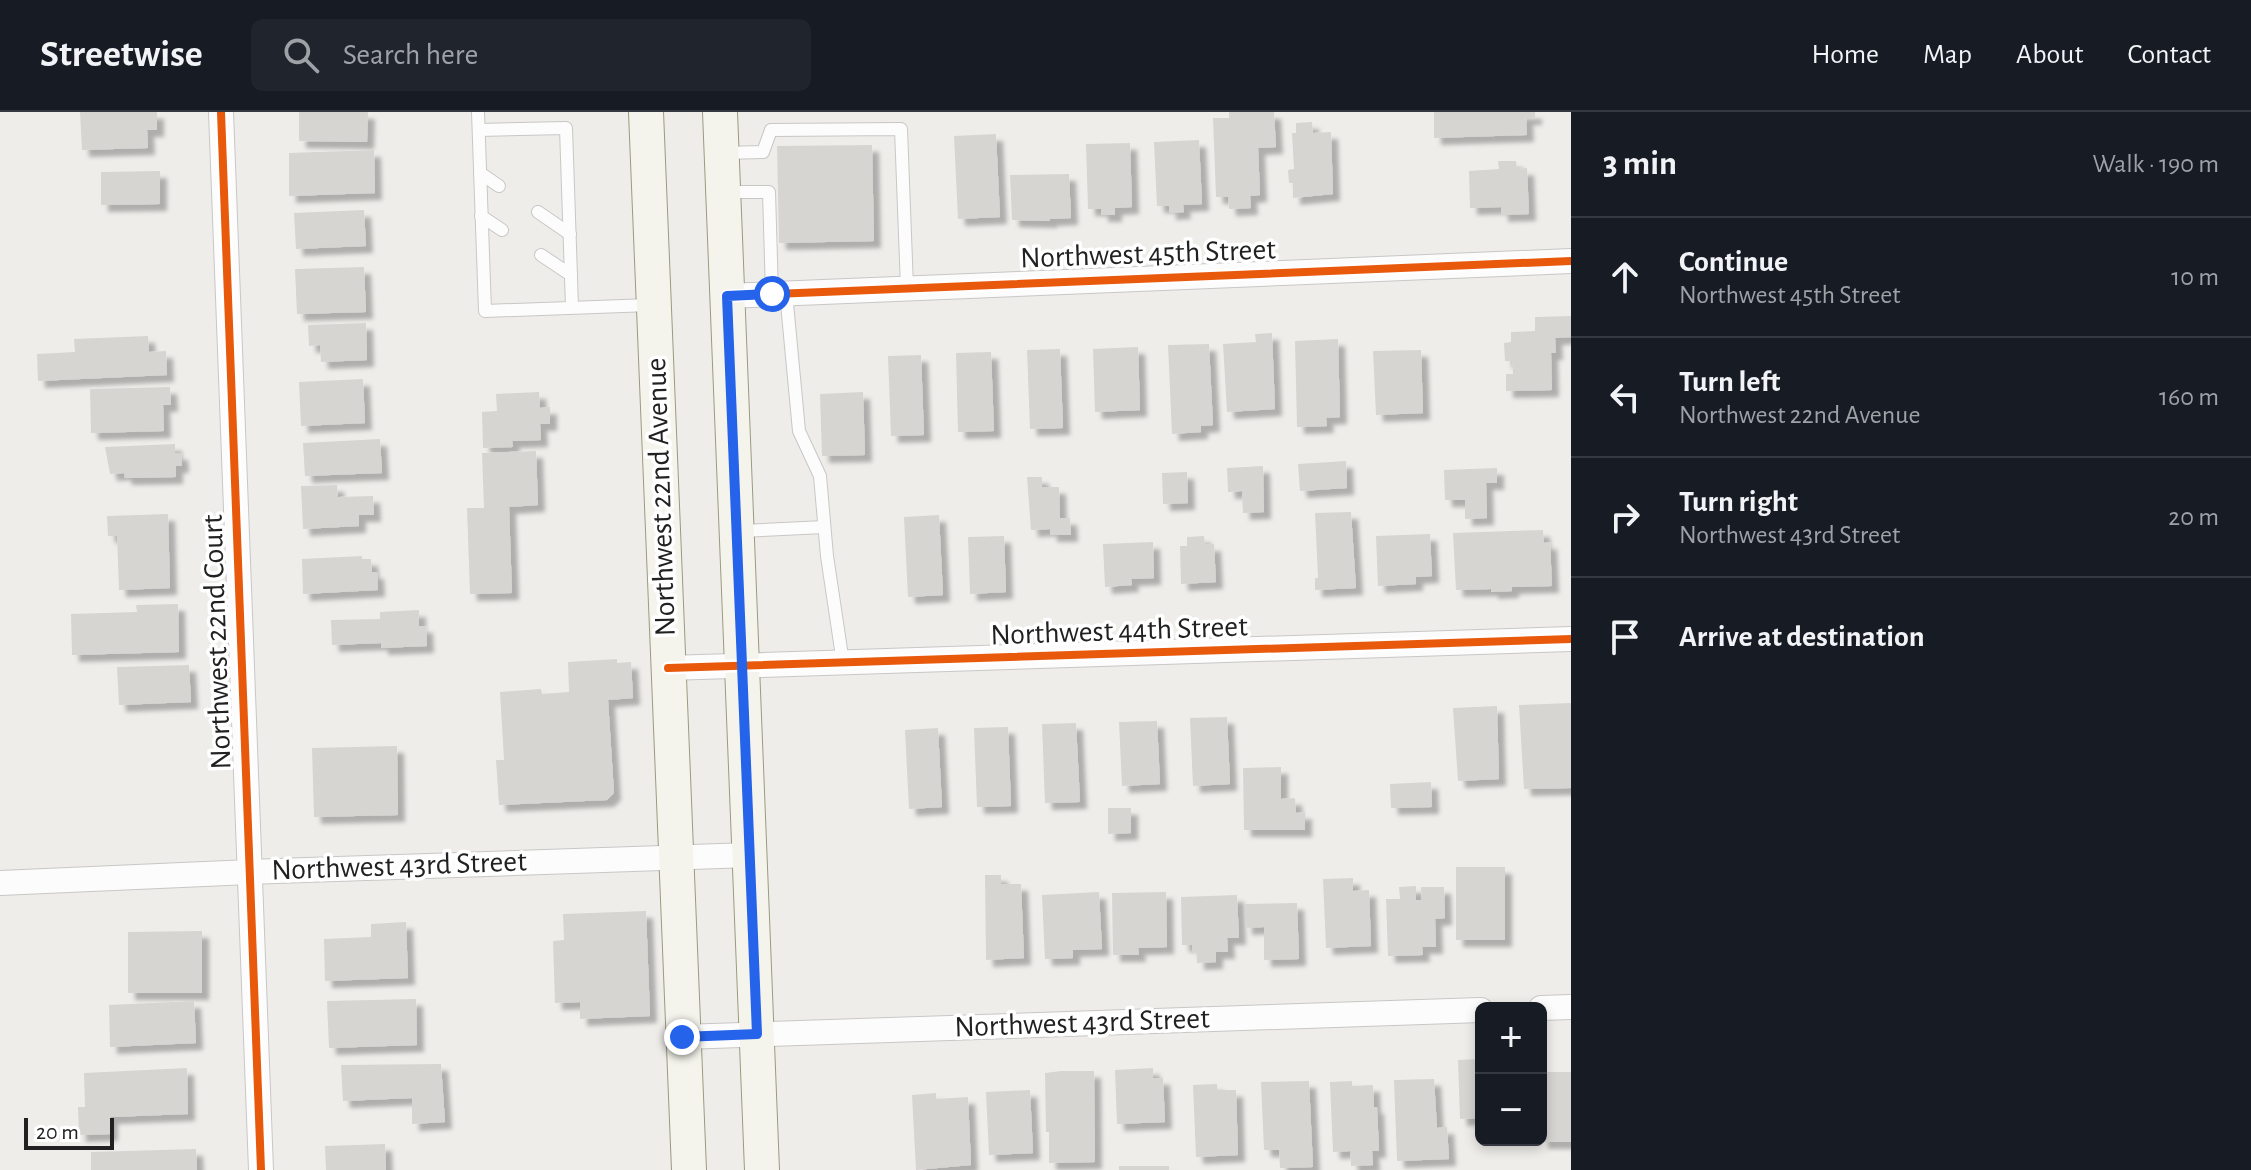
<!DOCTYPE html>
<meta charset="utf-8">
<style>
body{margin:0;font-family:"Alegreya Sans",sans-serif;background:#20242c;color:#f1f3f6}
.controls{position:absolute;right:24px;bottom:24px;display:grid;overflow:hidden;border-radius:12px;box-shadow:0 4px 12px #0003}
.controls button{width:72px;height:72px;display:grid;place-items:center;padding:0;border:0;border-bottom:2px solid #363941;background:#171b24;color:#f1f3f6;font:40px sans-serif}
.scale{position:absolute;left:24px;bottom:20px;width:90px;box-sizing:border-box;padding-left:8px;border:4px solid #212121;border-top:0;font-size:22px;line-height:28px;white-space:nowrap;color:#212121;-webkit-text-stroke:6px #fff;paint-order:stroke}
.stop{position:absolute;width:24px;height:24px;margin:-18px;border:6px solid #2563eb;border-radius:50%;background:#fff}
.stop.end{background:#2563eb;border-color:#fff;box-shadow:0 2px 8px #0008}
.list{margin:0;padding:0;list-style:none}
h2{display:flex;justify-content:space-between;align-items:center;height:104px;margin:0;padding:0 32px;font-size:34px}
h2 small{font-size:26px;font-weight:400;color:#9ea1a6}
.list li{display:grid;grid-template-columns:52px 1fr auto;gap:24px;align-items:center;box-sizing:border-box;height:120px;padding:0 32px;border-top:2px solid #363941}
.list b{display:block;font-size:30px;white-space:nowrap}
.list p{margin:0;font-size:26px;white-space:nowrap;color:#9ea1a6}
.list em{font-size:26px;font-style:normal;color:#9ea1a6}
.icon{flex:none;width:44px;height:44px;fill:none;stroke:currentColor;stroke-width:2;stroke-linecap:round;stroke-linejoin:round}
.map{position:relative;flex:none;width:1571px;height:1058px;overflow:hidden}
header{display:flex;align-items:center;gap:48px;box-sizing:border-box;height:112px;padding:0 40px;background:#171b24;border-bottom:2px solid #363941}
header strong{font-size:38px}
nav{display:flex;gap:44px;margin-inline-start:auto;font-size:28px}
.search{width:560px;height:72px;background:#20242c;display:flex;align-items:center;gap:20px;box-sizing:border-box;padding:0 28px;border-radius:12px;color:#9ea1a6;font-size:30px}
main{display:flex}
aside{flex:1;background:#171b24}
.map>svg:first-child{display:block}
.building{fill:#d7d5d2;filter:url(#shadow)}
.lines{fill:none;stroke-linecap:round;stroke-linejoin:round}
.service-casing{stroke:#c8c7c6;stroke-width:14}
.minor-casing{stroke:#c8c7c6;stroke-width:26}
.secondary-casing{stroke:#9b9a80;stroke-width:36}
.service{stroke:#fdfcfc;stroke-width:12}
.minor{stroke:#fdfcfc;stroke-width:24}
.secondary{stroke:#f5f4ec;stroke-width:34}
.cycleway-casing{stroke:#fff;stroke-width:13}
.cycleway{stroke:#e8590c;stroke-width:8}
.route{stroke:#2563eb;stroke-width:10}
.labels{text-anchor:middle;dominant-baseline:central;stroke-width:7;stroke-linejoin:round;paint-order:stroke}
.street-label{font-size:30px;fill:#212121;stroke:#fff}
</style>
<header>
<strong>Streetwise</strong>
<div class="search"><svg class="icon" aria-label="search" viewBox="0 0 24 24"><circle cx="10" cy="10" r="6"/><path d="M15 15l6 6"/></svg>Search here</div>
<nav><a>Home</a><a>Map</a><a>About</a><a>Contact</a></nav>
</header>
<main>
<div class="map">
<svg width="1571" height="1058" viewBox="0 0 1571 1058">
<defs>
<filter id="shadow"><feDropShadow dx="7" dy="7" stdDeviation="2" flood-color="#0004"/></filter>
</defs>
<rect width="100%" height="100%" fill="#efedea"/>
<g class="building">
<polygon points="80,0 157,0 157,18 147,18 148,36 82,38"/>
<polygon points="299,0 368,0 367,30 299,29"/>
<polygon points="1229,0 1274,0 1276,35 1258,36 1260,83 1250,84 1251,96 1229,97 1228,85 1216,85 1213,6 1229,6"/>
<polygon points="1434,0 1535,0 1535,6 1526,6 1527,23 1434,26"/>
<polygon points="1312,10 1313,21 1331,20 1333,82 1293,86 1293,71 1289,71 1288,58 1294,57 1292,21 1296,21 1296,11"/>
<polygon points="996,22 1000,105 958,107 954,24"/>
<polygon points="1199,28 1202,92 1183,93 1184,100 1169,101 1169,94 1157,94 1154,30"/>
<polygon points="1130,31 1132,95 1115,96 1115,103 1101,103 1101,97 1088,97 1086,32"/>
<polygon points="872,33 874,129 779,131 777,34"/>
<polygon points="374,38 375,81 289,84 289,41"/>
<polygon points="1498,49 1516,49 1517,57 1527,56 1529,102 1501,103 1501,95 1470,96 1469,59 1499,57"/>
<polygon points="160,59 160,92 101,93 101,60"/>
<polygon points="1069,62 1071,106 1050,107 1050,109 1012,108 1010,63"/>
<polygon points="364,98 366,134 296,137 294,101"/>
<polygon points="364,155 366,200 297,202 295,157"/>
<polygon points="1571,204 1571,225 1555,226 1556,241 1551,241 1552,278 1506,279 1506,262 1513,262 1512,249 1505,249 1504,231 1511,230 1511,220 1535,219 1535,205"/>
<polygon points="366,211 367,248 321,250 320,233 309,234 308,213"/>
<polygon points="1272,221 1275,297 1227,300 1223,232 1256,230 1255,222"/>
<polygon points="148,224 149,240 166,239 167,263 38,269 37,242 75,240 74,227"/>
<polygon points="1338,227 1340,305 1326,306 1327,314 1297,315 1295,229"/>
<polygon points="1209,232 1213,313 1201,314 1201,320 1172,322 1168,233"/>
<polygon points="1138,235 1140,298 1095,300 1093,237"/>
<polygon points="1060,237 1063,316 1030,317 1027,238"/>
<polygon points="1421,238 1423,301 1376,303 1373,239"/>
<polygon points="991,240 994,319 958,320 956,241"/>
<polygon points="921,243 924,323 891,324 888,244"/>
<polygon points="363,267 365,311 301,314 299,270"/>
<polygon points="170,275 171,293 163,293 164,319 91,321 90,277"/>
<polygon points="539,280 540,296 550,295 550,312 540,312 541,328 512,329 513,335 483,336 482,300 497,299 496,282"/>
<polygon points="863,280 865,343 822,344 820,282"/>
<polygon points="380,327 382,361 305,364 303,331"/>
<polygon points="175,332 175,341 181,341 182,354 176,354 176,365 125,366 124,361 110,362 105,335"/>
<polygon points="536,339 538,393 509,395 512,481 470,482 467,396 484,396 482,341"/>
<polygon points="1346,349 1347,376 1300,379 1298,352"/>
<polygon points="1263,354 1264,400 1243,401 1242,379 1228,380 1227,356"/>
<polygon points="1497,356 1497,371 1486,371 1487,406 1465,407 1465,388 1445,388 1444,358"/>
<polygon points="1187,360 1188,391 1163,392 1162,361"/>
<polygon points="1027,365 1042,365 1042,375 1059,375 1060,406 1070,406 1071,423 1050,423 1050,417 1031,418"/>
<polygon points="337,373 338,385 373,384 374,403 359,403 359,414 303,417 301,374"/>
<polygon points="1351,400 1356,476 1315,478 1315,466 1318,466 1315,401"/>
<polygon points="168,402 170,476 119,478 117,424 108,424 107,404"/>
<polygon points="939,403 943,483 908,485 904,405"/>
<polygon points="1543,418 1544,431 1550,430 1552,474 1512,475 1512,479 1491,480 1491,477 1456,478 1453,421"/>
<polygon points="1430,422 1432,464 1416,465 1416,472 1378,474 1376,424"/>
<polygon points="1004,424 1006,480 970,482 968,425"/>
<polygon points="1204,424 1205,433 1214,432 1216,470 1181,472 1180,434 1187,434 1187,425"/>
<polygon points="1153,430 1154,466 1131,467 1132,473 1105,475 1103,432"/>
<polygon points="362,444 362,447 371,447 372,460 377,460 378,478 303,482 302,447"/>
<polygon points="178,492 179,540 72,543 71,502 137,500 136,493"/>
<polygon points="419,498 419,514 426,514 427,534 381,536 381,531 332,533 331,508 380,507 380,500"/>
<polygon points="617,547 617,551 631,550 633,586 608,588 614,681 607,688 499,693 496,648 504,648 500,580 541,577 542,582 569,580 568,550"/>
<polygon points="189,553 191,590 119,593 117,555"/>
<polygon points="1571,591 1571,676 1524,677 1519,593"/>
<polygon points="1497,594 1499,667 1458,669 1453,596"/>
<polygon points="1227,605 1230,672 1193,674 1190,606"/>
<polygon points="1157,609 1160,672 1122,674 1119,610"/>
<polygon points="1076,611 1080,690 1045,691 1042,612"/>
<polygon points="1008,615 1011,694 977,695 974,616"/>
<polygon points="938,616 942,695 909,697 905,618"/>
<polygon points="397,634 398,703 314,705 312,636"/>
<polygon points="1281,655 1281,687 1295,686 1296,701 1305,700 1305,718 1244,718 1243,656"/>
<polygon points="1431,670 1432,695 1391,696 1390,672"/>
<polygon points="1108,696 1131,696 1131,721 1108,722"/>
<rect x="1456" y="755" width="49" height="73"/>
<polygon points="985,763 1001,763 1001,772 1021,772 1024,846 986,848"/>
<polygon points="1353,766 1353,779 1369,778 1371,834 1326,836 1323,767"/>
<polygon points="1416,774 1416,788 1422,788 1421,775 1444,775 1445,806 1435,807 1436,835 1422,835 1423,843 1388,844 1386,787 1400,787 1399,775"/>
<polygon points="1099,780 1102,837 1073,838 1073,846 1045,847 1042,783"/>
<polygon points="1166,780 1167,835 1138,836 1139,843 1113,843 1112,781"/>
<polygon points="1237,783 1239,826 1227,826 1228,840 1216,840 1216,850 1197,851 1197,840 1192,841 1192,833 1182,833 1181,785"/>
<polygon points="1297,791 1299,847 1264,848 1264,815 1245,816 1245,792"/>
<polygon points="646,799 650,904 580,907 580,890 555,891 553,829 564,828 563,802"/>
<polygon points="406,810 408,866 325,869 324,827 371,825 371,812"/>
<polygon points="202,819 202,881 128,881 128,820"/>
<polygon points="416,887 417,933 329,936 327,889"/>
<polygon points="194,889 196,931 110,935 109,893"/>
<polygon points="1481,947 1481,1006 1460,1007 1458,948"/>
<polygon points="441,952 445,1010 412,1012 412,986 343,989 341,953"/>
<polygon points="187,956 188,1002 111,1005 111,1022 79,1023 78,995 85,995 84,961"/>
<polygon points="1153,956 1153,966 1163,966 1165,1010 1117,1012 1115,958"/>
<polygon points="1061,959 1094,959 1095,1050 1049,1051 1049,1020 1046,1020 1045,961"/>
<rect x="1541" y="960" width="30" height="70"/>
<polygon points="1434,967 1437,1016 1447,1015 1449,1047 1397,1049 1394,968"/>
<polygon points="1309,969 1313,1055 1280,1056 1279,1038 1264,1038 1261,970"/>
<polygon points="1352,969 1352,974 1373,973 1374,995 1377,995 1379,1039 1372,1039 1373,1053 1351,1054 1350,1039 1333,1040 1330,970"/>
<polygon points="1217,972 1217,978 1236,978 1238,1043 1196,1045 1193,973"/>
<polygon points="1030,978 1033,1041 989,1043 986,980"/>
<polygon points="936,981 936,987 968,985 971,1053 916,1058 912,983"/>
<polygon points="385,1032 386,1058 326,1058 325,1034"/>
<polygon points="196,1037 197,1058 91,1058 91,1040"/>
<rect x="1119" y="1054" width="50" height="4"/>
</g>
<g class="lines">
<g class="service-casing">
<g id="service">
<polyline points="478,0 485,199 650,193"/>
<polyline points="479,18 566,16 572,195"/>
<polyline points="724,41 763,40 771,18 901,17 907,176"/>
<polyline points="480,61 499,74"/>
<polyline points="726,80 769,80 772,182"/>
<polyline points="538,100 570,122"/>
<polyline points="481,104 502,118"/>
<polyline points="541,143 571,163"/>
<polyline points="786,181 799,319 820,364 827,444 843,551"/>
<polyline points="741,419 824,415"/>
</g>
</g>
<g class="minor-casing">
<g id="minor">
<polyline points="221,0 261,1058"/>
<polyline points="727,184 1571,149"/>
<polyline points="668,556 1571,527"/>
<polyline points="0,771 250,760 750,743"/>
<polyline points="1541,896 1571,895"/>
<polyline points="682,925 1481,898"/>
</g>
</g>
<g class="secondary-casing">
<g id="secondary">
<polyline points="646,0 689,1058"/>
<polyline points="720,0 762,1058"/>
</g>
</g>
<use href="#service" class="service"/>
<use href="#minor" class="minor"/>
<use href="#secondary" class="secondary"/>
<g class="cycleway-casing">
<g id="cycleway">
<polyline points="221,0 261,1058"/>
<polyline points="727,184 1571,149"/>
<polyline points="668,556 1571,527"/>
</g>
</g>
<use href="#cycleway" class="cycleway"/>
</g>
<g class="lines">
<polyline class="route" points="682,925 757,922 727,184 772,182"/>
</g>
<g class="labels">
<g class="street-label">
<text transform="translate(1148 142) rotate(-2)">Northwest 45th Street</text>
<text transform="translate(661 385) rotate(-92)">Northwest 22nd Avenue</text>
<text transform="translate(1119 519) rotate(-2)">Northwest 44th Street</text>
<text transform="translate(217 530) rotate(-92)">Northwest 22nd Court</text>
<text transform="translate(399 754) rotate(-2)">Northwest 43rd Street</text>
<text transform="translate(1082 911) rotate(-2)">Northwest 43rd Street</text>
</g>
</g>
</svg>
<div class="controls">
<button>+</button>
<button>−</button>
</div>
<div class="scale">20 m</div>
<div class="stop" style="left:772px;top:182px"></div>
<div class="stop end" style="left:682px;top:925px"></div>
</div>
<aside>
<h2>3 min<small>Walk · 190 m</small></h2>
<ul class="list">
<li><svg class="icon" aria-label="ahead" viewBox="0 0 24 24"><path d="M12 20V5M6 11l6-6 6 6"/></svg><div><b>Continue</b><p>Northwest 45th Street</p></div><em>10 m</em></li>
<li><svg class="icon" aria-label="left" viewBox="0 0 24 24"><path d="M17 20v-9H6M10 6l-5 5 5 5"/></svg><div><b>Turn left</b><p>Northwest 22nd Avenue</p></div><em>160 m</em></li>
<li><svg class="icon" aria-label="right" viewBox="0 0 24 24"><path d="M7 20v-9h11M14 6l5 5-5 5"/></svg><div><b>Turn right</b><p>Northwest 43rd Street</p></div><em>20 m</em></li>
<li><svg class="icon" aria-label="arrive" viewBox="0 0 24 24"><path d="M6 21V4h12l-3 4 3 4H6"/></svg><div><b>Arrive at destination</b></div></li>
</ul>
</aside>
</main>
